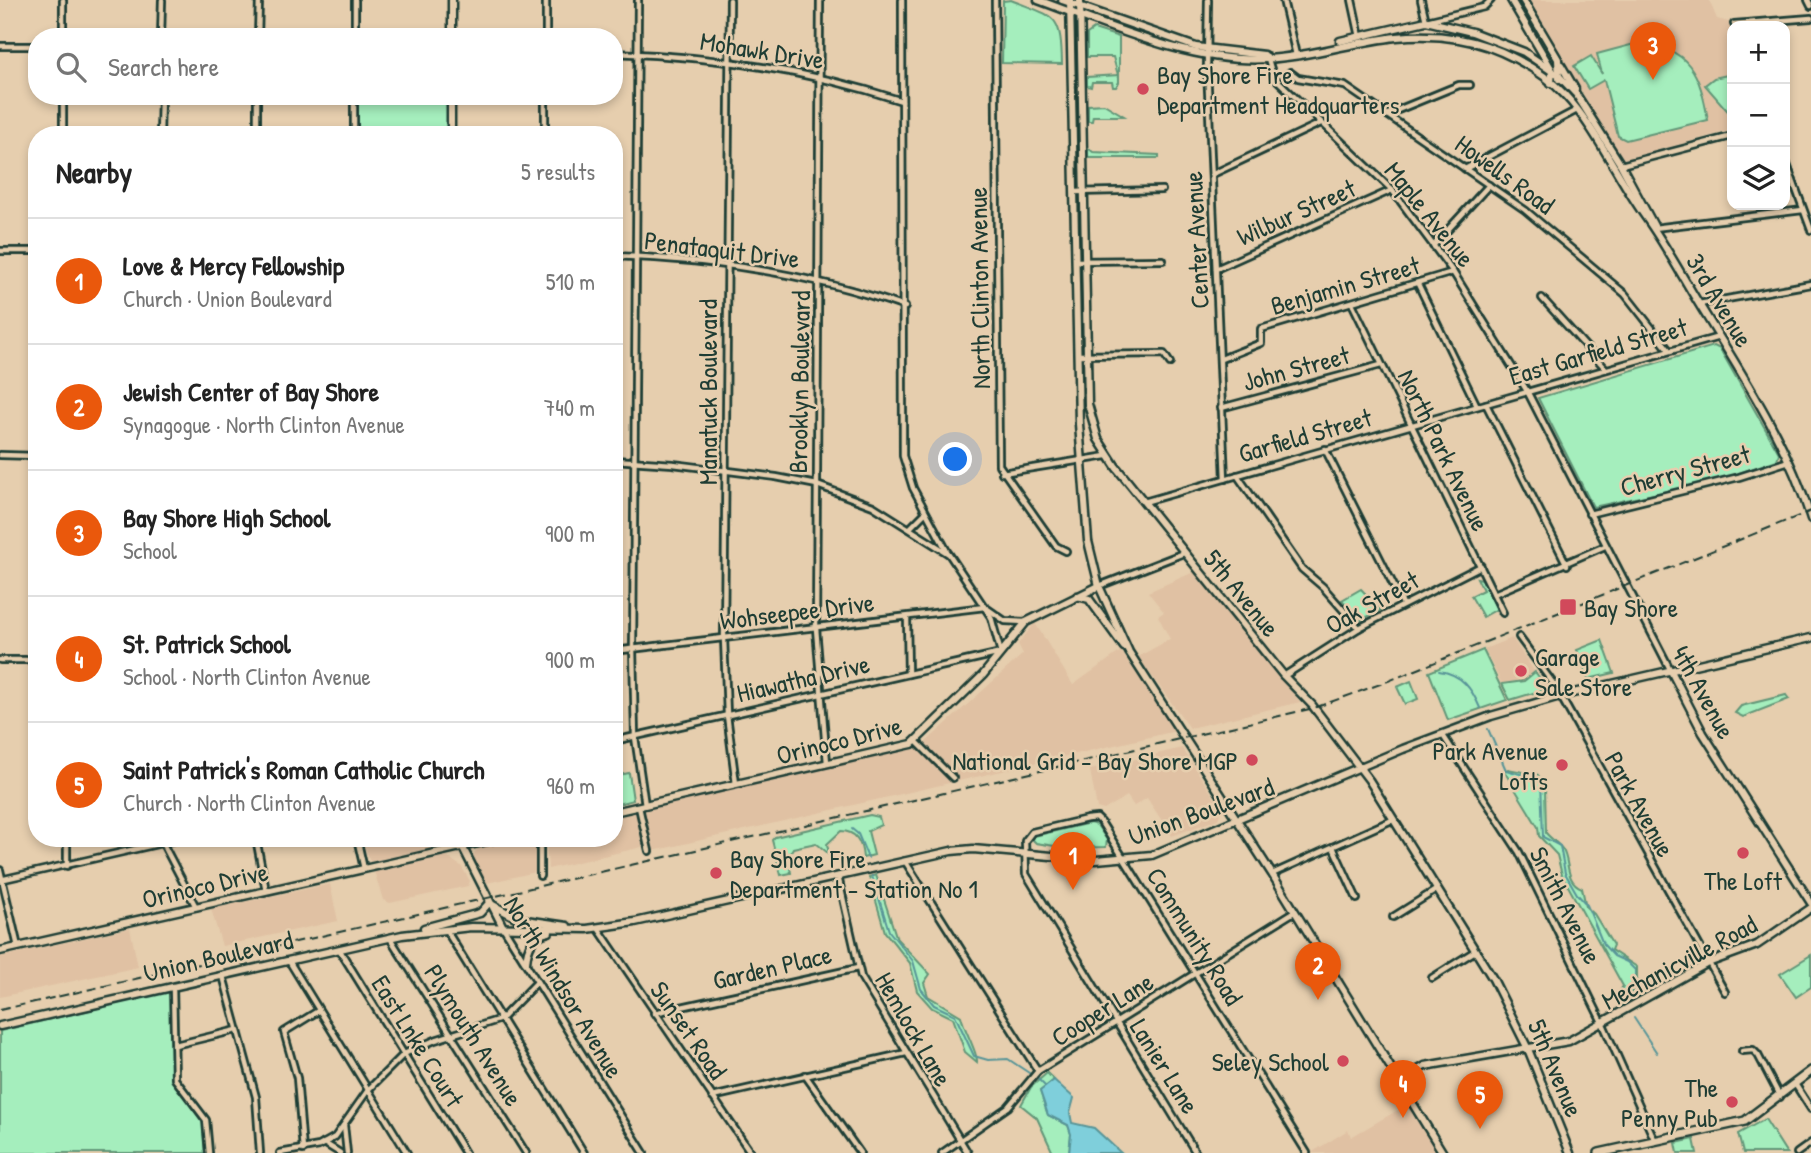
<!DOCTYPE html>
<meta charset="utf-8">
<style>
body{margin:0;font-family:"Patrick Hand",sans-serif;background:#f2f2f2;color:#222}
.controls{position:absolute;right:21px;top:21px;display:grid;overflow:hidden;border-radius:14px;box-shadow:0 4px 10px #0003}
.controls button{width:63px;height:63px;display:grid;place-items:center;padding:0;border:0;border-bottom:2px solid #e0e0e0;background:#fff;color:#222;font:35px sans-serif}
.you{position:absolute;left:956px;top:460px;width:24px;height:24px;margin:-18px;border:5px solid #fff;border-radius:50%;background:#1a73e8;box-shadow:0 0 0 10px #1a73e833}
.badge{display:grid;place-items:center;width:46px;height:46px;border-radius:50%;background:#ea580c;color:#fff;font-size:23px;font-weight:700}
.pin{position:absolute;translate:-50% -58px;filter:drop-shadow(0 2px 4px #0008)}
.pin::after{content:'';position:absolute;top:37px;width:24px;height:21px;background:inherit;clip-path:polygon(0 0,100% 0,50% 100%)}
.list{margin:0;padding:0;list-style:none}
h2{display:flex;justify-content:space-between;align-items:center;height:91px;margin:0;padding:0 28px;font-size:30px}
h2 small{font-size:23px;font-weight:400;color:#767676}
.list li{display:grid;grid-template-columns:46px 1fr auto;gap:21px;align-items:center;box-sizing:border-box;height:126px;padding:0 28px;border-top:2px solid #e0e0e0}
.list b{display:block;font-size:26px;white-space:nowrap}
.list p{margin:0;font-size:23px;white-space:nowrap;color:#767676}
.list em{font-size:23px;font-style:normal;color:#767676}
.icon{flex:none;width:38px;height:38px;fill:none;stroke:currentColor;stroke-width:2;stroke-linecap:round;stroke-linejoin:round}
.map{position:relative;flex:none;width:1811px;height:1153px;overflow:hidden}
.search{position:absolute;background:#fff;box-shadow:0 4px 10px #0003;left:28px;top:28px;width:595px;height:77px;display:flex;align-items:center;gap:18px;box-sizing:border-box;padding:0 24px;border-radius:28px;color:#767676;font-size:26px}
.panel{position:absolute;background:#fff;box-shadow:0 4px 10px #0003;left:28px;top:126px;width:595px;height:721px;border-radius:28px}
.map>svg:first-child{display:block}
.built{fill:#e0c1a3}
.green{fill:#a5eebd;stroke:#629678;stroke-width:2}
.water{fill:#7fcfdb;stroke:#599598;stroke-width:2}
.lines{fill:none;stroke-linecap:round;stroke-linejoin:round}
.stream{stroke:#599598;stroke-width:2}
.street-casing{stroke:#1f3d34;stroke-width:10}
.secondary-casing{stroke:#1f3d34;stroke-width:11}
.primary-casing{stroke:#1f3d34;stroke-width:12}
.street{stroke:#e6ceae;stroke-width:4.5}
.secondary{stroke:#e6ceae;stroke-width:6}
.primary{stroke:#e6ceae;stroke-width:7}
.rail{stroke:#1f3d34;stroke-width:2;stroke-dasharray:10 5;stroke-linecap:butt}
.poi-dot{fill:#d1495b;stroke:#e6ceae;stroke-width:2.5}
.labels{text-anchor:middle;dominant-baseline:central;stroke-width:5;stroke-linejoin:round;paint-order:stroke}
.street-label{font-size:26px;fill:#1f3d34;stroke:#e6ceae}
.poi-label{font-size:26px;fill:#1f3d34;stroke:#e6ceae;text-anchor:start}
</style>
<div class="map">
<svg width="1811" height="1153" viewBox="0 0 1811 1153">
<rect width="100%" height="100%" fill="#e6ceae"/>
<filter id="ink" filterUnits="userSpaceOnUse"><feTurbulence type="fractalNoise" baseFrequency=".0143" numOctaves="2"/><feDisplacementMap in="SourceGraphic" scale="14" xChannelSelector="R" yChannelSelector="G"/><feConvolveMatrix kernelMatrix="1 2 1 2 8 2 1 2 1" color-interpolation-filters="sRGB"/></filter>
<g filter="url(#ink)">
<g class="built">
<polygon points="1528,0 1709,0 1717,19 1729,22 1732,30 1732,130 1622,160"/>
<polygon points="1194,572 1210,592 1300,702 1190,728 1138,657 1170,639 1158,616 1164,612 1148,592"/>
<polygon points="1035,623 1073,685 1121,651 1176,731 653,851 644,811 925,743 1023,654 1018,644"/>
<polygon points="1512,638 1535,672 1524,681 1502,684 1484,649"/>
<polygon points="1182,748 1222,809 1218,819 1172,836 1147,798 1134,806 1127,796 1104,810 1097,808 1090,770"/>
<polygon points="638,811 645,843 642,847 548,869 546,838 614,838 614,817"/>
<polygon points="362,838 452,838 445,845 370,862"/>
<polygon points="520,838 537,838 536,872 487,883 473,863 474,853 480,847"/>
<polygon points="446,856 461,866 470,881 468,886 390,903 383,900 374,871"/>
<polygon points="330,884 338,921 222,946 211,909"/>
<polygon points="130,928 138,967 0,997 0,957"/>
<polygon points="1412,1102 1443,1153 1311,1153 1348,1130 1351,1137"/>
</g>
<g class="green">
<path d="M1011 0C1056 18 1061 13 1062 64L1002 63 1003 1Z"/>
<polygon points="1094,29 1119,37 1119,82 1116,87 1113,87 1112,82 1092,82 1091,87 1087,86 1087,77 1118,75 1113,57 1087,57 1087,34"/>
<path d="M1638 43C1690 47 1700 74 1708 120L1626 140 1618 136 1604 80 1588 89 1574 66 1591 56 1602 74 1597 54Z"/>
<polygon points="1732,74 1732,116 1705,85 1714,78"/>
<rect x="354" y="96" width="97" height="39"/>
<polygon points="1104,104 1124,116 1093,116 1092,121 1088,121 1088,105"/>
<polygon points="1088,148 1093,152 1159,155 1159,158 1088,158"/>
<polygon points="1714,346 1720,349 1779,453 1777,460 1719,480 1593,507 1538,398"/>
<polygon points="1477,578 1482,579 1497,609 1483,617 1471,596 1483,590"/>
<polygon points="1361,589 1381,610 1361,620 1342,600"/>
<polygon points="1602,640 1614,673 1588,679 1577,650"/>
<polygon points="1483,650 1507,700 1448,720 1429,672"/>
<polygon points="1535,672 1543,682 1543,690 1510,700 1502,684 1524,681"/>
<polygon points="1411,681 1418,699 1405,704 1397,687"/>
<polygon points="1786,695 1789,699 1743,717 1735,713 1741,706"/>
<path d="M1508 769 1538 775 1545 788 1546 833C1551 839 1559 844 1563 850 1570 862 1565 882 1582 888L1586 907 1594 914 1613 945 1611 950 1637 967V985L1621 1005 1619 993 1623 986 1562 875 1557 855 1539 836 1538 827 1504 771Z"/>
<polygon points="629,773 633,800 614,805 614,776"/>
<path d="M870 815 879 817 881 825 868 831 874 855 863 858C862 844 857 831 841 831L827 844 829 854 816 843 793 848 788 857 791 873 781 875 772 840 775 837Z"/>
<polygon points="1090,823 1097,825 1107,840 1106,847 1067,848 1036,843 1032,839 1034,836"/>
<path d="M876 875 897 939 930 974 924 983 928 996 961 1016C964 1030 978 1053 977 1062L965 1052 953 1018 932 1008 917 991 910 963 885 932 869 877Z"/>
<polygon points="1811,955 1811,987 1796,997 1780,974"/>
<polygon points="171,991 171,1079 203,1123 205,1153 0,1153 0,1031"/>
<polygon points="1047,1073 1054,1080 1040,1091 1048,1115 1068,1125 1071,1134 1069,1153 1053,1153 1037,1118 1021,1105 1031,1087"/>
<polygon points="1765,1119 1786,1152 1787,1153 1743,1153 1738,1134"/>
<polygon points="1694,1139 1697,1153 1678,1153 1676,1143"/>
</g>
<polygon class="water" points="1054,1080 1074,1098 1070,1113 1072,1123 1094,1128 1121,1153 1069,1153 1071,1134 1068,1125 1048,1115 1040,1091"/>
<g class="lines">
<g class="stream">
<path d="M1439 671C1462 674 1472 689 1480 708"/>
<polyline points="1488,729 1506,770 1541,780 1543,837 1560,846 1565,873 1577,894 1587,905 1603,944 1614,956 1627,962 1635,970 1635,982 1624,991 1626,1002"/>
<polyline points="852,829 858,834 868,858"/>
<polyline points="872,876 889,931 913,961 921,989 934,1005 955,1015 974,1056 988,1060 1008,1059 1029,1073"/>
<polyline points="1634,1018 1657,1053"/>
<polyline points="1038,1079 1045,1086"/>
</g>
<g class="street-casing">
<g id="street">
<polyline points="63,0 63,37"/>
<polyline points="638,0 633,649 635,737 645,805"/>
<polyline points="730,0 724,638 727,715 736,784"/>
<polyline points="820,0 816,628 827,763"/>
<polyline points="902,0 903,456 913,488 948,553"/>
<polyline points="995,0 999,465 1056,546 1066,551"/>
<polyline points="1208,0 1207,67 1225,479"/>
<polyline points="1283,0 1296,55"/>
<polyline points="1352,0 1360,37"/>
<polyline points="1421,0 1426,21 1484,7 1491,0"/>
<polyline points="1808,0 1811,6"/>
<polyline points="1735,26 1734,24 1811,18"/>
<polyline points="161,37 162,0"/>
<polyline points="258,37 259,0"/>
<polyline points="355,37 355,0"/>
<polyline points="546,37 546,0"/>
<polyline points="0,46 37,46"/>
<path d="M614 53C712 56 809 70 902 101"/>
<polyline points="1267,56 1273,76 1392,190 1453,272 1527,391 1671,671"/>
<polyline points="1290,72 1298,78 1345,86 1525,210 1625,294 1669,350"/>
<polyline points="1388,114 1459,85 1470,85"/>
<polyline points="63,135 63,96"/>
<polyline points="160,135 161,96"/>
<polyline points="257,135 257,96"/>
<polyline points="354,135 354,96"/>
<polyline points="545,135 545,96"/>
<polyline points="1785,159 1811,230"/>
<polyline points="1621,165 1732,136"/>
<polyline points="1465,169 1577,110"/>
<polyline points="1213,174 1321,123"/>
<polyline points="1074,192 1162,190"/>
<polyline points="1654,228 1803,210"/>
<polyline points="1433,246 1489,185"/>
<polyline points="0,251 37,251"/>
<path d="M614 256C712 259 812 274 905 307"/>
<polyline points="1076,261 1163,260"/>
<polyline points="1216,269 1392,190"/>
<polyline points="1418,284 1477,406"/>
<polyline points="1542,298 1606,369"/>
<polyline points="1352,303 1503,613"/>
<polyline points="1699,304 1811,284"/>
<polyline points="1078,355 1164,354 1170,363"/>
<polyline points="1221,359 1261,343 1261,329 1453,272"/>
<polyline points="1486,404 1567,565"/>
<polyline points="1221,408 1381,365"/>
<polyline points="1325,449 1403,604"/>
<polyline points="0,455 37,456"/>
<polyline points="614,460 673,464 776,477 817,485 873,506 949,554 991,617 1001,653 614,741"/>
<polyline points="1002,473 1107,456"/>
<polyline points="1237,475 1302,569 1323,587 1359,628"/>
<polyline points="1144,502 1719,337"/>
<polyline points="1589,514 1739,477 1789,461"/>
<polyline points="911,527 925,513"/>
<polyline points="1099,586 1184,553"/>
<polyline points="1494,594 1605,546"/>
<polyline points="907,617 908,674"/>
<polyline points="1519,637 1555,686 1725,992"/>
<polyline points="614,651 985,607 1005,621 1026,622"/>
<polyline points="0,660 37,660"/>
<polyline points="1284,676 1359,628 1481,566"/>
<polyline points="1442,734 1519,852 1603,1024 1655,1141"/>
<polyline points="916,741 953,778"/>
<polyline points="639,807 649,851"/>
<polyline points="67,838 67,866"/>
<polyline points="160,838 196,907"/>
<polyline points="256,838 266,891"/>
<polyline points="357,838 364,869"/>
<polyline points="1333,847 1357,899"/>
<polyline points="905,861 1038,1071"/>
<polyline points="0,870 18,947"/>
<polyline points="1272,874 1392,820"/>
<polyline points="540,876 540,838"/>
<polyline points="838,876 861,977 968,1153"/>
<polyline points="0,880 184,838"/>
<polyline points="1393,917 1436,890"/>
<polyline points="503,927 644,1153"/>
<polyline points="598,928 751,1153"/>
<polyline points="446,930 584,1153"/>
<polyline points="390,938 526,1153"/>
<polyline points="339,949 465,1153"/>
<polyline points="289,961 407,1153"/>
<polyline points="223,976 256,1097 260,1153"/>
<polyline points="1432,978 1475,951"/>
<polyline points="173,987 175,1079 206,1120 209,1153"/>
<polyline points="654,1013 858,968"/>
<polyline points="175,1045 237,1030"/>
<polyline points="1742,1051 1753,1050 1758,1055 1780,1097"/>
<polyline points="805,1075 860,1153"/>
<polyline points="1795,1084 1811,1109"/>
<polyline points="712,1097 906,1053"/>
<polyline points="344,1125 347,1153"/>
<polyline points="324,1143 340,1153"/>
<polyline points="303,1150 297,1078 284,1032 318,1011"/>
<polyline points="280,1153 319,1146 335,1137 368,1090 404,1054 435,1040 501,1019 537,982"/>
<polyline points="942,1153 1008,1107 1038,1071 1294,912"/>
<polyline points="1196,1153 1026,874 1025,841 1032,832 1087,819 1097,818 1101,822 1307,1153"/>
<polyline points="1797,1153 1811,1143"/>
</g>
</g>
<g class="secondary-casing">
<g id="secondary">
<path d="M1038 0C1107 25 1193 64 1267 59 1336 55 1386 26 1459 39 1496 45 1540 68 1565 95 1597 129 1619 181 1647 219 1666 246 1682 276 1699 304 1741 373 1787 441 1811 519"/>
<polyline points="1062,0 1196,47 1264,55"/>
<polyline points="1070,0 1079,424 1088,541 1099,586 1129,652 1272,874 1443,1153"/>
<polyline points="1080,0 1088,404 1098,439 1116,467 1284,676 1312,705 1369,780 1493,979 1528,1049 1570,1153"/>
<polyline points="1511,0 1552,70 1551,83"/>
<polyline points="1523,0 1558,59 1559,79"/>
<polyline points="452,37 452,0"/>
<polyline points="1340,41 1426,21 1472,32 1524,52 1559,76 1576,94 1621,165 1654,226"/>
<polyline points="1561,65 1575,89"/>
<polyline points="451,135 451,96"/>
<polyline points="1077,596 1089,599 1124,647"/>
<polyline points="1671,671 1703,733 1811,903"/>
<polyline points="614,812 912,744 983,675 1026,622 1099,586"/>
<polyline points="458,838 503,927"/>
<polyline points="424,928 480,913 489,903 519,919 567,926"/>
<polyline points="0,951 501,838"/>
<path d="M526 963C527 948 532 935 549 932"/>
<polyline points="0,1026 402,935 471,927 587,929 635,922 951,851 973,849 1096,860 1152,855 1403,749 1491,716 1560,696 1811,638"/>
<polyline points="1399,1081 1425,1066 1569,1041 1708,963 1757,945 1811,908"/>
</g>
</g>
<g class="primary-casing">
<polyline id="primary" points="1599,1153 1745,1121 1811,1071"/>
</g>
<use href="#street" class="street"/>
<use href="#secondary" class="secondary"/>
<use href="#primary" class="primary"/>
<polyline class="rail" points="0,1010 1314,708 1386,682 1811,511"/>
</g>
</g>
<g class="poi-dot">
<circle cx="1143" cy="89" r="7"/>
<rect x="1559" y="598" width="18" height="18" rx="3.5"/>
<circle cx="1521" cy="671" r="7"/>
<circle cx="1252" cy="760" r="7"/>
<circle cx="1562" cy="765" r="7"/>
<circle cx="1743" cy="853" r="7"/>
<circle cx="716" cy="873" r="7"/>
<circle cx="1343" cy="1061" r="7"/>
<circle cx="1732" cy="1102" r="7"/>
</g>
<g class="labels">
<g class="street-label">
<text transform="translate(762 50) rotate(9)">Mohawk Drive</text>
<text transform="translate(1505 174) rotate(36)">Howells Road</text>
<text transform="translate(1296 212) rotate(-24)">Wilbur Street</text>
<text transform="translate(1430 214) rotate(51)">Maple Avenue</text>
<text transform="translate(1196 240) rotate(-93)">Center Avenue</text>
<text transform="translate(722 249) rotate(7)">Penataquit Drive</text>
<text transform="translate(1345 285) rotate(-16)">Benjamin Street</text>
<text transform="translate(979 288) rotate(-91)">North Clinton Avenue</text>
<text transform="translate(1720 300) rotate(59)">3rd Avenue</text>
<text transform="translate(1598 351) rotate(-16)">East Garfield Street</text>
<text transform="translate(1296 368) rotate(-15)">John Street</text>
<text transform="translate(799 382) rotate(-89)">Brooklyn Boulevard</text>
<text transform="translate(707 392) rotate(-90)">Manatuck Boulevard</text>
<text transform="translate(1305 435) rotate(-16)">Garfield Street</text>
<text transform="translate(1444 450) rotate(64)">North Park Avenue</text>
<text transform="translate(1685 470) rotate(-15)">Cherry Street</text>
<text transform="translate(1242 593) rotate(51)">5th Avenue</text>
<text transform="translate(1372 602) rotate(-29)">Oak Street</text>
<text transform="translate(797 611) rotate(-7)">Wohseepee Drive</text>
<text transform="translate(803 678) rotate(-13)">Hiawatha Drive</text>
<text transform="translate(1704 692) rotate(61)">4th Avenue</text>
<text transform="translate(839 740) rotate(-14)">Orinoco Drive</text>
<text transform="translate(1640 804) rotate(61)">Park Avenue</text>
<text transform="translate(1201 811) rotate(-20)">Union Boulevard</text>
<text transform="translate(205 885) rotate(-13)">Orinoco Drive</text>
<text transform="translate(1566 905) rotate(63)">Smith Avenue</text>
<text transform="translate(1195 936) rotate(58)">Community Road</text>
<text transform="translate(218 956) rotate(-13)">Union Boulevard</text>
<text transform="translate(1679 962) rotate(-28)">Mechanicville Road</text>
<text transform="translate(772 967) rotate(-13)">Garden Place</text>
<text transform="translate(564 987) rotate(59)">North Windsor Avenue</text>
<text transform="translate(1102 1009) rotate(-32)">Cooper Lane</text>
<text transform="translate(914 1029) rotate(60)">Hemlock Lane</text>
<text transform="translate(689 1030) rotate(55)">Sunset Road</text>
<text transform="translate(474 1035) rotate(58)">Plymouth Avenue</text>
<text transform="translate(418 1041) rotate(58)">East Lnke Court</text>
<text transform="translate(1165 1066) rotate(58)">Lanier Lane</text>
<text transform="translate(1556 1068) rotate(67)">5th Avenue</text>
</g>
<g class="poi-label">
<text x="1157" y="74">Bay Shore Fire<tspan x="1157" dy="30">Department Headquarters</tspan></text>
<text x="1584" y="607">Bay Shore</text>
<text x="1535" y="656">Garage<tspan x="1535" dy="30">Sale Store</tspan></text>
<text x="1548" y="750" text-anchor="end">Park Avenue<tspan x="1548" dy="30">Lofts</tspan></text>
<text x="1238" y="760" text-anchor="end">National Grid - Bay Shore MGP</text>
<text x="730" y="858">Bay Shore Fire<tspan x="730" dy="30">Department - Station No 1</tspan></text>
<text x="1743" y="880" text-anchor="middle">The Loft</text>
<text x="1329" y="1061" text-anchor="end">Seley School</text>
<text x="1718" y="1087" text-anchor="end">The<tspan x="1718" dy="30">Penny Pub</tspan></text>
</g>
</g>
</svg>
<div class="controls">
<button>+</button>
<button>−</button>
<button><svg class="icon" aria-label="layers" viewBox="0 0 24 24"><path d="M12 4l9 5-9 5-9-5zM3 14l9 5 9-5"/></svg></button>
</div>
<div class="you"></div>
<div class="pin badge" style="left:1073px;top:890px">1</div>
<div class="pin badge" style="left:1318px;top:1000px">2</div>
<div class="pin badge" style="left:1653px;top:80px">3</div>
<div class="pin badge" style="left:1403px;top:1118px">4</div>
<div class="pin badge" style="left:1480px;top:1129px">5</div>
<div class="search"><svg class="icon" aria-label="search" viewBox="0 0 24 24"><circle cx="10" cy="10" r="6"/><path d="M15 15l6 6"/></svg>Search here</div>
<section class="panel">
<h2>Nearby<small>5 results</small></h2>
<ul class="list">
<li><span class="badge">1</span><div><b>Love &amp; Mercy Fellowship</b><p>Church · Union Boulevard</p></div><em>510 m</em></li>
<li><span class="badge">2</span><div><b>Jewish Center of Bay Shore</b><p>Synagogue · North Clinton Avenue</p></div><em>740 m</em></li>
<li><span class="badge">3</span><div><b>Bay Shore High School</b><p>School</p></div><em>900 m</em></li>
<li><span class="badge">4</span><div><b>St. Patrick School</b><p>School · North Clinton Avenue</p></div><em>900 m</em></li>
<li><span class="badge">5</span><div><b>Saint Patrick's Roman Catholic Church</b><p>Church · North Clinton Avenue</p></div><em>960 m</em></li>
</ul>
</section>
</div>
